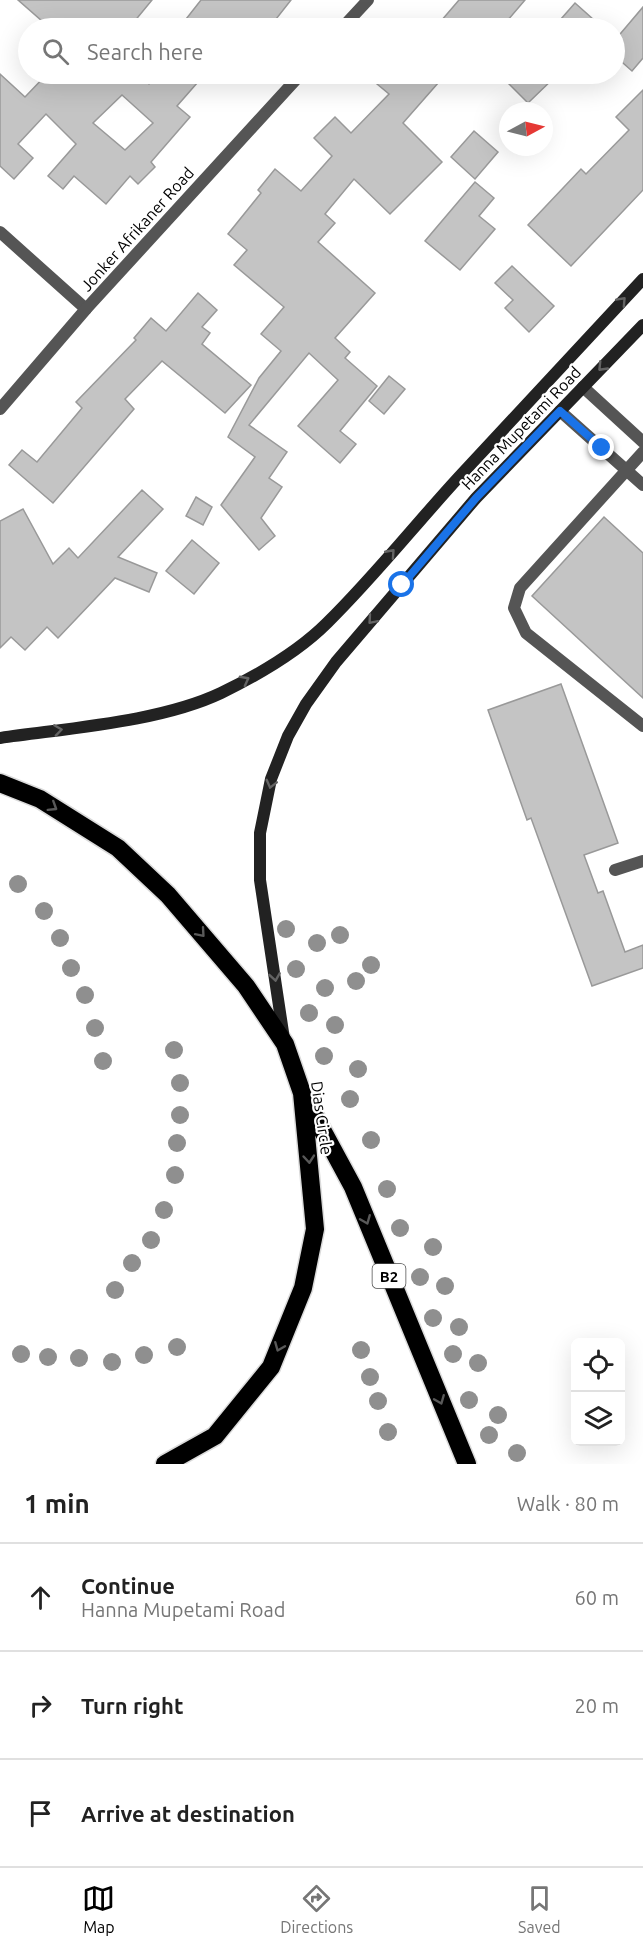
<!DOCTYPE html>
<meta charset="utf-8">
<style>
body{margin:0;font-family:Ubuntu,sans-serif;background:#f2f2f2;color:#222}
.controls{position:absolute;right:18px;bottom:18px;display:grid;overflow:hidden;border-radius:9px;box-shadow:0 6px 24px #0002}
.controls button{width:54px;height:54px;display:grid;place-items:center;padding:0;border:0;border-bottom:2px solid #e0e0e0;background:#fff;color:#222;font:30px sans-serif}
.compass{position:absolute;left:499px;top:102px;width:54px;height:54px;border-radius:50%;background:#fff;box-shadow:0 6px 24px #0002;rotate:83deg}
.stop{position:absolute;width:18px;height:18px;margin:-14px;border:4px solid #1a73e8;border-radius:50%;background:#fff}
.stop.end{background:#1a73e8;border-color:#fff;box-shadow:0 2px 6px #0008}
.list{margin:0;padding:0;list-style:none}
h2{display:flex;justify-content:space-between;align-items:center;height:78px;margin:0;padding:0 24px;font-size:26px}
h2 small{font-size:20px;font-weight:400;color:#767676}
.list li{display:grid;grid-template-columns:39px 1fr auto;gap:18px;align-items:center;box-sizing:border-box;height:108px;padding:0 24px;border-top:2px solid #e0e0e0}
.list b{display:block;font-size:22px;white-space:nowrap}
.list p{margin:0;font-size:20px;white-space:nowrap;color:#767676}
.list em{font-size:20px;font-style:normal;color:#767676}
.icon{flex:none;width:33px;height:33px;fill:none;stroke:currentColor;stroke-width:2;stroke-linecap:round;stroke-linejoin:round}
.map{position:relative;flex:none;width:643px;height:1464px;overflow:hidden}
.search{position:absolute;background:#fff;box-shadow:0 6px 24px #0002;left:18px;right:18px;top:18px;height:66px;display:flex;align-items:center;gap:15px;box-sizing:border-box;padding:0 21px;border-radius:33px;color:#767676;font-size:22px}
.sheet{height:402px;background:#fff}
nav{display:flex;justify-content:space-around;align-items:center;box-sizing:border-box;height:84px;border-top:2px solid #e0e0e0;background:#fff;font-size:16px;color:#767676}
nav a{display:grid;justify-items:center;gap:3px}
nav .on{color:#000}
.map>svg:first-child{display:block}
.building{fill:#c4c4c4;stroke:#999;stroke-width:1.5;fill-rule:evenodd}
.lines{fill:none;stroke-linecap:round;stroke-linejoin:round}
.highway-casing{stroke:#dbdbdb;stroke-width:21}
.lane{stroke:#555;stroke-width:12}
.street{stroke:#555;stroke-width:12}
.secondary{stroke:#222;stroke-width:12}
.highway{stroke:#000;stroke-width:18}
.tree{fill:#8f8f8f}
.oneway{stroke:#646464}
.oneway2{stroke:#595959}
.route{stroke:#1a73e8;stroke-width:8}
.labels{text-anchor:middle;dominant-baseline:central;stroke-width:4.5;stroke-linejoin:round;paint-order:stroke}
.shield{fill:#fff;stroke:#4c4c4c;stroke-width:1.5}
.shield-label{font-size:15px;font-weight:bold;fill:#000}
.street-label{font-size:16px;fill:#000;stroke:#fff}
</style>
<div class="map">
<svg width="643" height="1464" viewBox="0 0 643 1464">
<rect width="100%" height="100%" fill="#fff"/>
<g class="building">
<polygon points="18,0 152,0 129,28 50,28"/>
<polygon points="201,0 291,0 269,28 179,28"/>
<polygon points="459,0 525,0 501,28 435,28"/>
<polygon points="575,3 603,28 572,28 561,19"/>
<polygon points="643,7 643,58 632,71 615,56 615,40"/>
<path d="M0 74 25 97 47 74H144L140 77 149 84 158 74H205L177 106 190 117 151 162 155 167 138 184 130 176 106 204 74 176 63 189 48 176 76 144 46 114 18 144 33 158 14 179 0 166ZM122 95 153 123 125 150 93 123Z"/>
<polygon points="365,74 446,74 403,123 442,162 390,214 354,179 325,214 335,223 318,242 375,293 335,338 350,352 345,358 377,386 340,431 356,444 340,463 298,426 338,380 309,353 249,425 287,452 269,478 282,487 261,518 275,536 259,550 221,505 255,457 228,437 259,378 281,351 261,334 284,307 234,265 247,250 228,234 261,193 258,190 275,169 301,191 332,156 314,138 335,117 351,133 389,94"/>
<polygon points="499,74 558,74 528,103"/>
<polygon points="643,90 643,190 571,266 528,225 581,169 586,174 629,130 616,117"/>
<polygon points="474,131 498,152 475,179 451,157"/>
<polygon points="475,182 494,198 479,216 495,229 460,270 425,241"/>
<polygon points="512,266 554,306 529,332 505,308 513,300 495,283"/>
<polygon points="198,293 217,310 202,327 210,333 202,344 251,385 225,413 162,361 125,399 134,409 53,503 9,465 22,450 37,462 82,408 76,402 136,340 134,338 151,318 166,331"/>
<polygon points="389,376 405,389 384,414 369,401"/>
<polygon points="142,490 163,509 118,557 157,573 149,592 115,578 58,638 47,627 25,650 11,637 0,648 0,521 23,509 53,564 69,548 78,558"/>
<polygon points="196,497 212,507 203,525 186,516"/>
<polygon points="604,517 643,553 643,698 532,596"/>
<polygon points="192,540 219,563 194,594 166,571"/>
<polygon points="561,684 618,843 584,855 598,893 603,891 625,952 643,945 643,968 592,986 531,818 527,820 488,710"/>
</g>
<g class="lines">
<g class="highway-casing">
<g id="highway">
<polyline points="0,783 40,799 118,848 168,895 246,986 285,1044 302,1093 315,1229 303,1288 271,1367 215,1436 165,1464"/>
<polyline points="306,1100 353,1187 467,1464"/>
</g>
</g>
<g class="lane">
<polyline points="583,387 643,442"/>
<polyline points="560,411 643,485"/>
<polyline points="643,452 520,588 514,608 526,633 643,726"/>
<polyline points="615,870 643,861"/>
</g>
<g class="street">
<polyline points="342,28 368,0"/>
<polyline points="0,232 86,309"/>
<polyline points="0,409 86,309 301,74"/>
</g>
<g class="secondary">
<path d="M0 738C68 728 160 722 221 693 258 675 298 652 327 623 373 578 414 526 458 478 519 412 581 346 643 279"/>
<polyline points="284,1039 260,880 260,833 271,779 288,736 306,704 336,662 476,498 643,325"/>
</g>
<use href="#highway" class="highway"/>
</g>
<g class="tree">
<circle cx="18" cy="884" r="9"/>
<circle cx="44" cy="911" r="9"/>
<circle cx="286" cy="929" r="9"/>
<circle cx="340" cy="935" r="9"/>
<circle cx="60" cy="938" r="9"/>
<circle cx="317" cy="943" r="9"/>
<circle cx="371" cy="965" r="9"/>
<circle cx="71" cy="968" r="9"/>
<circle cx="296" cy="969" r="9"/>
<circle cx="356" cy="981" r="9"/>
<circle cx="325" cy="988" r="9"/>
<circle cx="85" cy="995" r="9"/>
<circle cx="309" cy="1013" r="9"/>
<circle cx="335" cy="1025" r="9"/>
<circle cx="95" cy="1028" r="9"/>
<circle cx="174" cy="1050" r="9"/>
<circle cx="324" cy="1056" r="9"/>
<circle cx="103" cy="1061" r="9"/>
<circle cx="358" cy="1069" r="9"/>
<circle cx="180" cy="1083" r="9"/>
<circle cx="350" cy="1099" r="9"/>
<circle cx="180" cy="1115" r="9"/>
<circle cx="371" cy="1140" r="9"/>
<circle cx="177" cy="1143" r="9"/>
<circle cx="175" cy="1175" r="9"/>
<circle cx="387" cy="1189" r="9"/>
<circle cx="164" cy="1210" r="9"/>
<circle cx="400" cy="1228" r="9"/>
<circle cx="151" cy="1240" r="9"/>
<circle cx="433" cy="1247" r="9"/>
<circle cx="132" cy="1263" r="9"/>
<circle cx="420" cy="1277" r="9"/>
<circle cx="445" cy="1286" r="9"/>
<circle cx="115" cy="1290" r="9"/>
<circle cx="433" cy="1318" r="9"/>
<circle cx="459" cy="1327" r="9"/>
<circle cx="177" cy="1347" r="9"/>
<circle cx="361" cy="1350" r="9"/>
<circle cx="21" cy="1354" r="9"/>
<circle cx="453" cy="1354" r="9"/>
<circle cx="144" cy="1355" r="9"/>
<circle cx="48" cy="1357" r="9"/>
<circle cx="79" cy="1358" r="9"/>
<circle cx="112" cy="1362" r="9"/>
<circle cx="478" cy="1363" r="9"/>
<circle cx="370" cy="1377" r="9"/>
<circle cx="469" cy="1400" r="9"/>
<circle cx="378" cy="1401" r="9"/>
<circle cx="498" cy="1415" r="9"/>
<circle cx="388" cy="1432" r="9"/>
<circle cx="489" cy="1435" r="9"/>
<circle cx="517" cy="1453" r="9"/>
</g>
<defs><path id="oneway-chevron" d="M-2-3.5L2.5 0L-2 3.5" fill="none" stroke-width="1.6" stroke-linecap="round" stroke-linejoin="round" transform="scale(1.5)"/></defs>
<g class="oneway">
<use href="#oneway-chevron" transform="translate(622 301) rotate(-47)"/>
<use href="#oneway-chevron" transform="translate(602 367) rotate(134)"/>
<use href="#oneway-chevron" transform="translate(391 553) rotate(-48)"/>
<use href="#oneway-chevron" transform="translate(372 620) rotate(131)"/>
<use href="#oneway-chevron" transform="translate(245 680) rotate(-28)"/>
<use href="#oneway-chevron" transform="translate(58 730) rotate(-8)"/>
<use href="#oneway-chevron" transform="translate(271 784) rotate(104)"/>
<use href="#oneway-chevron" transform="translate(275 977) rotate(81)"/>
</g>
<g class="oneway2">
<use href="#oneway-chevron" transform="translate(53 807) rotate(32)"/>
<use href="#oneway-chevron" transform="translate(201 933) rotate(49)"/>
<use href="#oneway-chevron" transform="translate(309 1159) rotate(85)"/>
<use href="#oneway-chevron" transform="translate(366 1220) rotate(68)"/>
<use href="#oneway-chevron" transform="translate(279 1347) rotate(112)"/>
<use href="#oneway-chevron" transform="translate(440 1400) rotate(68)"/>
</g>
<g class="lines">
<polyline class="route" points="402,585 476,498 560,411 602,448"/>
</g>
<g class="labels">
<rect class="shield" x="372.5" y="1264" width="33" height="24" rx="4.5"/>
<g class="shield-label">
<text x="389" y="1276">B2</text>
</g>
<g class="street-label">
<text transform="translate(137 229) rotate(-48)">Jonker Afrikaner Road</text>
<text transform="translate(521 428) rotate(-46)">Hanna Mupetami Road</text>
<text transform="translate(322 1118) rotate(82)">Dias Circle</text>
</g>
</g>
</svg>
<div class="controls">
<button><svg class="icon" aria-label="locate" viewBox="0 0 24 24"><circle cx="12" cy="12" r="6"/><path d="M12 2v4M12 18v4M2 12h4M18 12h4"/></svg></button>
<button><svg class="icon" aria-label="layers" viewBox="0 0 24 24"><path d="M12 4l9 5-9 5-9-5zM3 14l9 5 9-5"/></svg></button>
</div>
<svg class="compass" viewBox="-18 -18 36 36"><path d="M0-13l5 13h-10z" fill="#e53935"/><path d="M0 13l5-13h-10z" fill="#767676"/></svg>
<div class="stop" style="left:402px;top:585px"></div>
<div class="stop end" style="left:602px;top:448px"></div>
<div class="search"><svg class="icon" aria-label="search" viewBox="0 0 24 24"><circle cx="10" cy="10" r="6"/><path d="M15 15l6 6"/></svg>Search here</div>
</div>
<section class="sheet">
<h2>1 min<small>Walk · 80 m</small></h2>
<ul class="list">
<li><svg class="icon" aria-label="ahead" viewBox="0 0 24 24"><path d="M12 20V5M6 11l6-6 6 6"/></svg><div><b>Continue</b><p>Hanna Mupetami Road</p></div><em>60 m</em></li>
<li><svg class="icon" aria-label="right" viewBox="0 0 24 24"><path d="M7 20v-9h11M14 6l5 5-5 5"/></svg><div><b>Turn right</b></div><em>20 m</em></li>
<li><svg class="icon" aria-label="arrive" viewBox="0 0 24 24"><path d="M6 21V4h12l-3 4 3 4H6"/></svg><div><b>Arrive at destination</b></div></li>
</ul>
</section>
<nav>
<a class="on"><svg class="icon" aria-label="map" viewBox="0 0 24 24"><path d="M3 6l6-2 6 2 6-2v14l-6 2-6-2-6 2zM9 4v14M15 6v14"/></svg>Map</a>
<a><svg class="icon" aria-label="directions" viewBox="0 0 24 24"><path d="M12 3l9 9-9 9-9-9zM9 14v-3h6M13 9l2 2-2 2"/></svg>Directions</a>
<a><svg class="icon" aria-label="saved" viewBox="0 0 24 24"><path d="M7 4h10v16l-5-4-5 4z"/></svg>Saved</a>
</nav>
